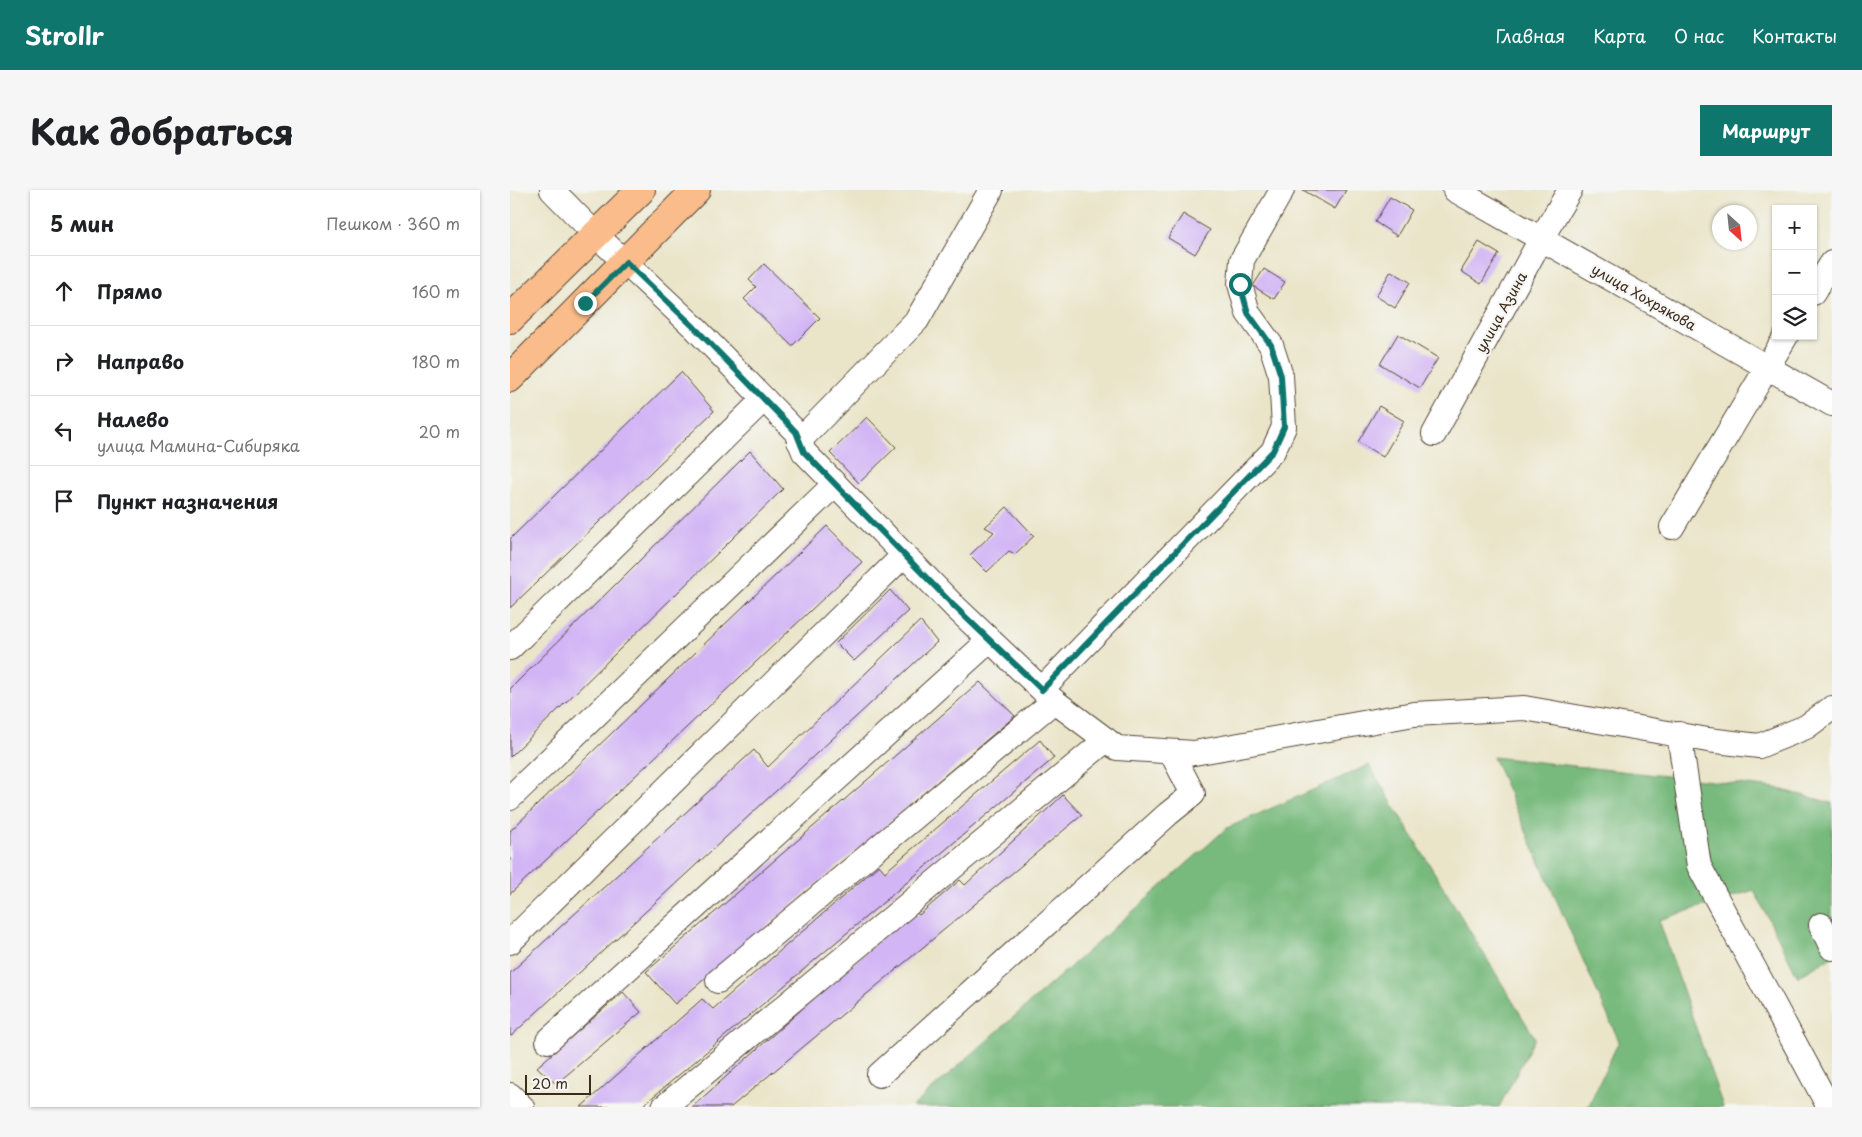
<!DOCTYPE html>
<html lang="ru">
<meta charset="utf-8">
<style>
body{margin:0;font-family:"Playpen Sans",sans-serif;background:#f6f6f6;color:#202124}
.controls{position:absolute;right:15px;top:15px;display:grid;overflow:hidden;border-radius:0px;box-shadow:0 1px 4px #0004}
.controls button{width:45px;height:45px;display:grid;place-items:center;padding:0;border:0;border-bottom:1px solid #e0e0e0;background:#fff;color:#202124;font:25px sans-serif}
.compass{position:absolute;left:1202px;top:15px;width:45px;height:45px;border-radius:50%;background:#fff;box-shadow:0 1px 4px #0004;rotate:153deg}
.scale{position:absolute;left:15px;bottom:12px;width:66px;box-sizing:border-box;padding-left:5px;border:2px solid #3b2a1e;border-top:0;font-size:14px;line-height:18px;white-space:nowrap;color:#3b2a1e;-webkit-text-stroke:4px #f6f6f2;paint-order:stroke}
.stop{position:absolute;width:15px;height:15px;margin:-11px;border:4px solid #0f766e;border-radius:50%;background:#fff}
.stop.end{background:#0f766e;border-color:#fff;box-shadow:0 1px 5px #0008}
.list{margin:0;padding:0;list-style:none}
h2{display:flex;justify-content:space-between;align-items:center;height:65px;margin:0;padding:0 20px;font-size:21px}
h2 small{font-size:16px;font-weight:400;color:#757577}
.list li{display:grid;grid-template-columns:32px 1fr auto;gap:15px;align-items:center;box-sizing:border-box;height:70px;padding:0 20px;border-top:1px solid #e0e0e0}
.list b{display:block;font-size:19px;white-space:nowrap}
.list p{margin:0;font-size:16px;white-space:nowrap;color:#757577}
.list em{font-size:16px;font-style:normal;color:#757577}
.icon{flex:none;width:28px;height:28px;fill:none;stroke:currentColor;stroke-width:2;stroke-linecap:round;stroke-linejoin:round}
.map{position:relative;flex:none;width:1322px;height:917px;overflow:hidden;border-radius:0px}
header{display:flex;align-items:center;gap:30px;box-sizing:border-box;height:70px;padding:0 25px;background:#0f766e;color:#fff}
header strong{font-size:24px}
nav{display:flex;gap:28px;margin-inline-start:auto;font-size:18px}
.intro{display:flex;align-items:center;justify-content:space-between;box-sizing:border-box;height:120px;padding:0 30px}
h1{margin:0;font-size:35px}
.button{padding:12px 22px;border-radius:0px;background:#0f766e;color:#fff;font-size:18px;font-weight:700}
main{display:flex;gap:30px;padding:0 30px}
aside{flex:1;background:#fff;border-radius:0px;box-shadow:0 1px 4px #0004}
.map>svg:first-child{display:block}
.forest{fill:#78ba7d;stroke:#5a724e}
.building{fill:#d2b5f5}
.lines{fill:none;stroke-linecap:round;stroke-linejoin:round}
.minor-casing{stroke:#554638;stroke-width:26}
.major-casing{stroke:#554638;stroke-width:30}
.minor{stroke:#fff;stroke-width:24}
.major{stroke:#f9bc8a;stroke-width:28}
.route{stroke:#0f766e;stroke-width:6}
.labels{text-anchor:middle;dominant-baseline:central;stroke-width:4.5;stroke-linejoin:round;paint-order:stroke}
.street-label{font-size:14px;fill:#3b2a1e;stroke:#f6f6f2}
</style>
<header>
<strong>Strollr</strong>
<nav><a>Главная</a><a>Карта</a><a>О нас</a><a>Контакты</a></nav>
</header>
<div class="intro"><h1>Как добраться</h1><a class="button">Маршрут</a></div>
<main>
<aside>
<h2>5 мин<small>Пешком · 360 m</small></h2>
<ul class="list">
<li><svg class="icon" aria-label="ahead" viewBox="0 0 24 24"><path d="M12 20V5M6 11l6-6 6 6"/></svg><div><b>Прямо</b></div><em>160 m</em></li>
<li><svg class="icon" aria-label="right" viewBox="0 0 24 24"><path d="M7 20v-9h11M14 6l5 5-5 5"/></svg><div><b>Направо</b></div><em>180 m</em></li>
<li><svg class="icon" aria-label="left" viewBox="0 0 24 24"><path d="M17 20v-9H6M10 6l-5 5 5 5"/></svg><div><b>Налево</b><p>улица Мамина-Сибиряка</p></div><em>20 m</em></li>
<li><svg class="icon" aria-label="arrive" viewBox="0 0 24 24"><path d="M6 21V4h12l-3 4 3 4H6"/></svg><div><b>Пункт назначения</b></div></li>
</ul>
</aside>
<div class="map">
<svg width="1322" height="917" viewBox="0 0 1322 917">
<rect width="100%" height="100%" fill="#f6f6f2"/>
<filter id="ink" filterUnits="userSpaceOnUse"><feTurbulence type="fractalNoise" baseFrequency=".02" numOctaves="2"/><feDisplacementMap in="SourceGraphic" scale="10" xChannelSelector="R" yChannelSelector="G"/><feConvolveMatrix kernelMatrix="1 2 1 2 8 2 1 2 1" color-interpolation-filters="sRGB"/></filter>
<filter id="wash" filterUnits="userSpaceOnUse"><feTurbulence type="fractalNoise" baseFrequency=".0096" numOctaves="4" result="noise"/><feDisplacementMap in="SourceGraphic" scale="20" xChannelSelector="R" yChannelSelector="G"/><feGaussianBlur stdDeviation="1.12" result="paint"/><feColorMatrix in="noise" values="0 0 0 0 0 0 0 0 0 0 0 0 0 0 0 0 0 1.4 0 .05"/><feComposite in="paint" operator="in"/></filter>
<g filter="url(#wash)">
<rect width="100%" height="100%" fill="#eae5c9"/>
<g class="forest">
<polygon points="983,567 1265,598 1322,613 1322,767 1288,787 1244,700 1149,730 1213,917 1078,917 1109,851"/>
<polygon points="859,575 1025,848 989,917 402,917 717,638"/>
</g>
<g id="blocks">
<g class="building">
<polygon points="793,0 836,0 825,19"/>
<polygon points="880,7 902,20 887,46 865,32"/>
<polygon points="673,24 700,40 685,64 658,48"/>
<polygon points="969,52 989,64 971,94 951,81"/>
<polygon points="254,74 310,128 282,156 234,109 246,97 239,90"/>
<polygon points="754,79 775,92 764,109 743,96"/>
<polygon points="881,81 900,92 885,118 866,106"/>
<polygon points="888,144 928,168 910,198 870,174"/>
<polygon points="171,182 204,221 0,418 0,349"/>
<polygon points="869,216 894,231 873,267 848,252"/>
<polygon points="357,227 386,257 349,293 320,263"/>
<polygon points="240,261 273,299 0,567 0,499"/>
<polygon points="497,317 524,346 505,364 499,361 477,382 460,365 484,342 475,337"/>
<polygon points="317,336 352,372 0,704 0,641"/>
<polygon points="380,400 398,421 344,471 326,453"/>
<polygon points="410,431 427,452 1,846 0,845 0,783 244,560 258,577"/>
<polygon points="470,492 505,526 165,814 136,782"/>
<polygon points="530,550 544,568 131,917 71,917 192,809 203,819 369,675 375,682"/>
<polygon points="553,605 572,625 221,917 182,917 403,720 409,725 450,690 455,695"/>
<polygon points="113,802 131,822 46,894 27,877"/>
</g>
</g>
</g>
<g filter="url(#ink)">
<use href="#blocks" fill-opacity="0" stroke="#554638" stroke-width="1"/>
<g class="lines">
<g class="minor-casing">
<g id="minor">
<polyline points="42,0 86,45 184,137 286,242 294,262 444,416 544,511 607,558 684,563 904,524 1014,518 1198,550 1249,556 1296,537 1322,518"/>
<polyline points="945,0 1322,214"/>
<polyline points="1303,103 1322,73"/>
<polyline points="924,244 1031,49 1060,0"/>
<polyline points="289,251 407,130 481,0"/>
<polyline points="1162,337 1276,146"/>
<polyline points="0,458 254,209"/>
<polyline points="532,499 763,261 774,237 771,186 761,155 738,123 730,94 732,70 772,0"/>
<polyline points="1169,544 1189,676 1319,917"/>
<polyline points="0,608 325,294"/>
<polyline points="1311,735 1322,758"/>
<polyline points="0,752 394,365"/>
<polyline points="208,791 544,511"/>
<polyline points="38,851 480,450"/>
<polyline points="369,885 658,624 683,604 661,562"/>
<polyline points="0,905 12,917"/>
<polyline points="154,917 596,550"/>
</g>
</g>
<g class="major-casing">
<g id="major">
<polyline points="0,129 131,0"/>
<polyline points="0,188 186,0"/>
</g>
</g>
<use href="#minor" class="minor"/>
<use href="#major" class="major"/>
</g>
</g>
<g class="lines" filter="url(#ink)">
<polyline class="route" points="75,113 116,72 184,137 286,242 294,262 444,416 532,500 763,261 774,237 771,186 761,155 738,123 730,94"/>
</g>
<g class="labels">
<g class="street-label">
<text transform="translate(1134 107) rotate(30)">улица Хохрякова</text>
<text transform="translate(991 122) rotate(-61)">улица Азина</text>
</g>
</g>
</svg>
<div class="controls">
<button>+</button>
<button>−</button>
<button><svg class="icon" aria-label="layers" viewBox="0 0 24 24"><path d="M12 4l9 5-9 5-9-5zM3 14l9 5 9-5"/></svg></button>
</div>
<svg class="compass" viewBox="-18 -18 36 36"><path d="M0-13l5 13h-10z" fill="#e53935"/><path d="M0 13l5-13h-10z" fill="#757577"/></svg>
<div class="scale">20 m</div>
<div class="stop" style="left:730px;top:94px"></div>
<div class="stop end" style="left:75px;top:113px"></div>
</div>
</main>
